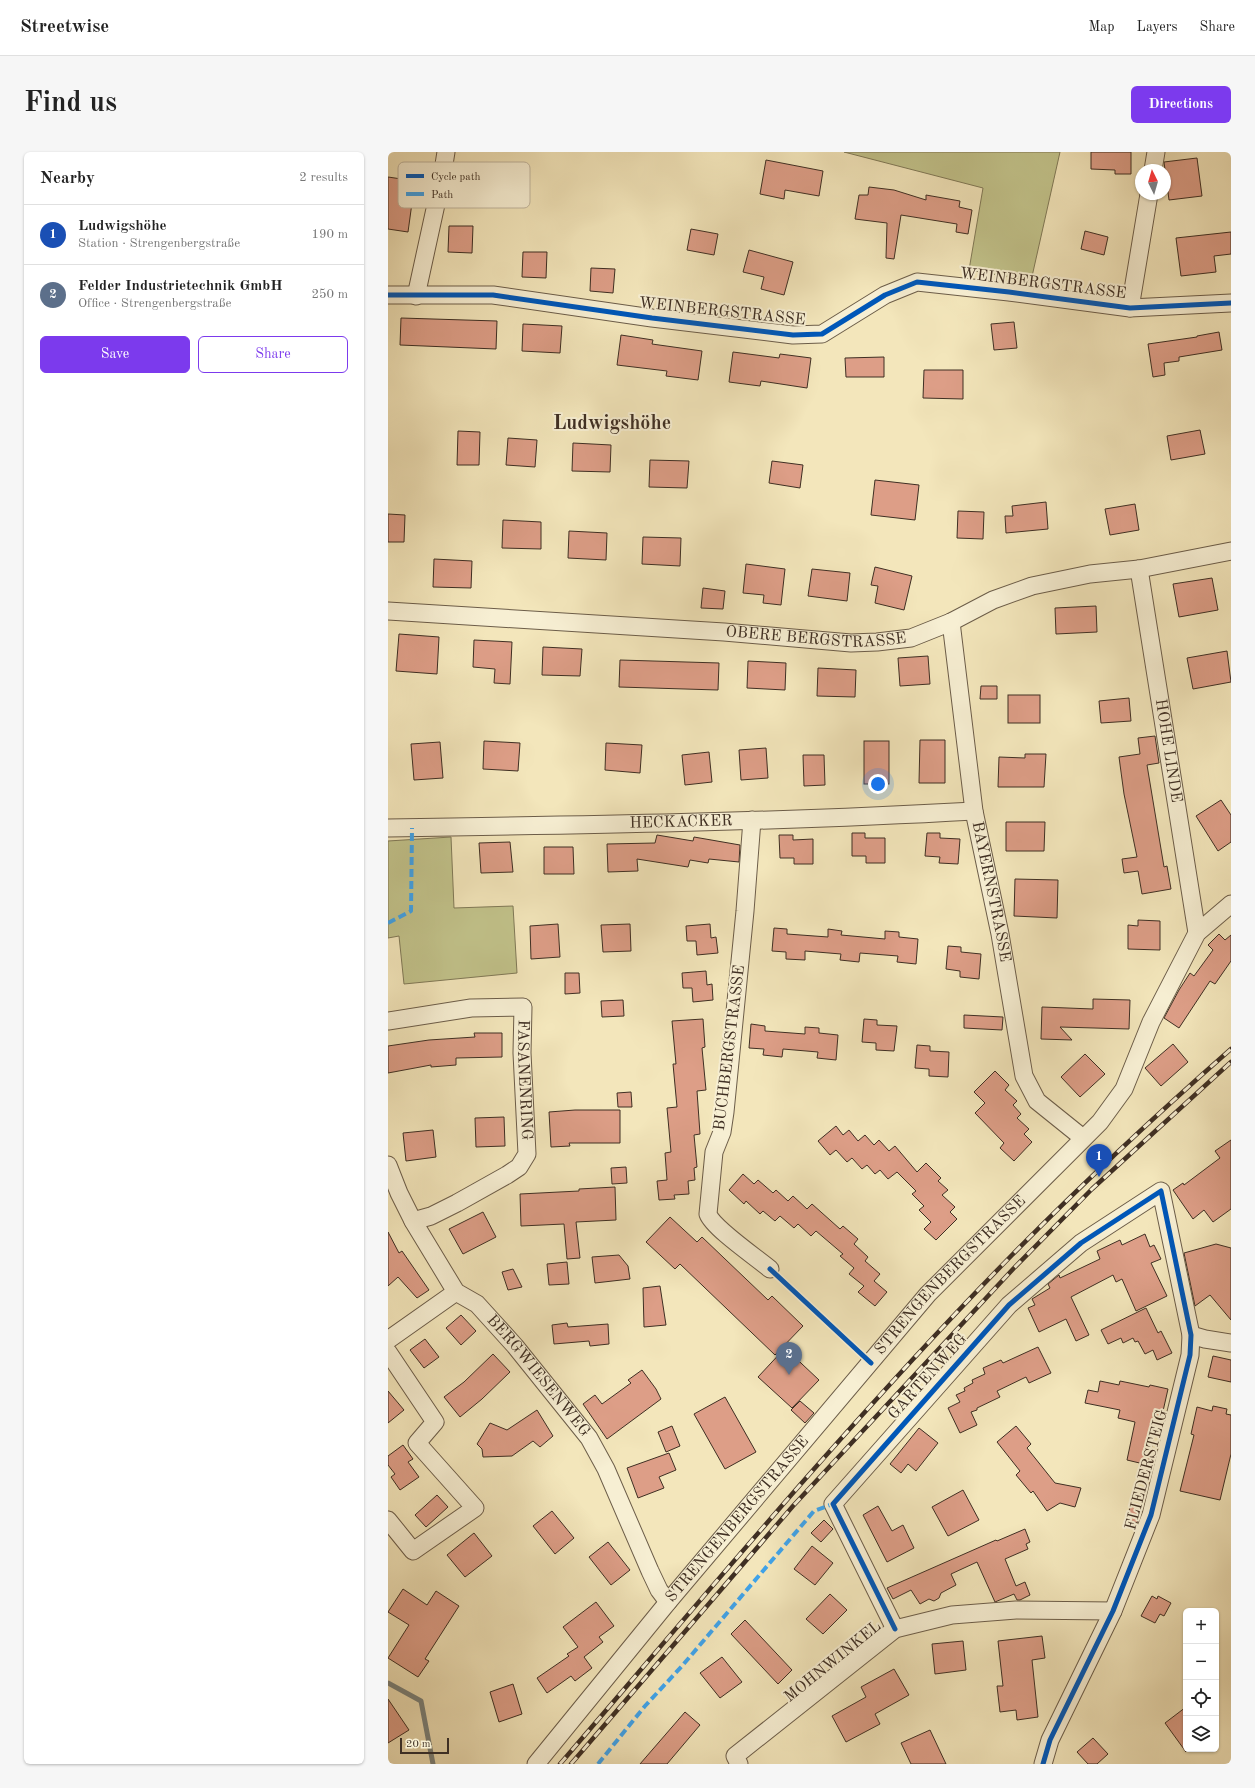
<!DOCTYPE html>
<meta charset="utf-8">
<style>
body{margin:0;font-family:"Old Standard TT",serif;background:#f6f6f6;color:#222}
.controls{position:absolute;right:12px;bottom:12px;display:grid;overflow:hidden;border-radius:6px;box-shadow:0 1px 3px #0004}
.controls button{width:36px;height:36px;display:grid;place-items:center;padding:0;border:0;border-bottom:1px solid #e0e0e0;background:#fff;color:#222;font:20px sans-serif}
.compass{position:absolute;left:747px;top:12px;width:36px;height:36px;border-radius:50%;background:#fff;box-shadow:0 1px 3px #0004;rotate:355deg}
.scale{position:absolute;left:12px;bottom:10px;width:49px;box-sizing:border-box;padding-left:4px;border:2px solid #3f2f23;border-top:0;font-size:11px;line-height:14px;white-space:nowrap;color:#3f2f23;-webkit-text-stroke:3px #f7efd3;paint-order:stroke}
.you{position:absolute;left:490px;top:632px;width:14px;height:14px;margin:-10px;border:3px solid #fff;border-radius:50%;background:#1a73e8;box-shadow:0 0 0 6px #1a73e833}
.badge{display:grid;place-items:center;width:26px;height:26px;border-radius:50%;background:#7c3aed;color:#fff;font-size:13px;font-weight:700}
.pin{position:absolute;translate:-50% -33px;filter:drop-shadow(0 1px 2px #0008)}
.pin::after{content:'';position:absolute;top:21px;width:14px;height:12px;background:inherit;clip-path:polygon(0 0,100% 0,50% 100%)}
.list{margin:0;padding:0;list-style:none}
h2{display:flex;justify-content:space-between;align-items:center;height:52px;margin:0;padding:0 16px;font-size:17px}
h2 small{font-size:13px;font-weight:400;color:#767676}
.list li{display:grid;grid-template-columns:26px 1fr auto;gap:12px;align-items:center;box-sizing:border-box;height:60px;padding:0 16px;border-top:1px solid #e0e0e0}
.list b{display:block;font-size:15px;white-space:nowrap}
.list p{margin:0;font-size:13px;white-space:nowrap;color:#767676}
.list em{font-size:13px;font-style:normal;color:#767676}
.actions{display:flex;gap:8px;padding:12px 16px}
.actions a{flex:1;padding:9px 0;border:1px solid #7c3aed;border-radius:6px;text-align:center;font-size:14px;color:#7c3aed}
.actions .main{background:#7c3aed;color:#fff}
.icon{flex:none;width:22px;height:22px;fill:none;stroke:currentColor;stroke-width:2;stroke-linecap:round;stroke-linejoin:round}
.map{position:relative;flex:none;width:843px;height:1612px;overflow:hidden;border-radius:6px}
header{display:flex;align-items:center;gap:24px;box-sizing:border-box;height:56px;padding:0 20px;background:#fff;border-bottom:1px solid #e0e0e0}
header strong{font-size:19px}
nav{display:flex;gap:22px;margin-inline-start:auto;font-size:14px}
.intro{display:flex;align-items:center;justify-content:space-between;box-sizing:border-box;height:96px;padding:0 24px}
h1{margin:0;font-size:28px}
.button{padding:10px 18px;border-radius:6px;background:#7c3aed;color:#fff;font-size:14px;font-weight:700}
main{display:flex;gap:24px;padding:0 24px}
aside{flex:1;background:#fff;border-radius:6px;box-shadow:0 1px 3px #0004}
.map>svg:first-child{display:block}
.green{fill:#c2c38b;stroke:#807957}
.lines{fill:none;stroke-linecap:round;stroke-linejoin:round}
.stream{stroke:#7a847f;stroke-width:5}
.building{fill:#dd9e87;stroke:#3f2f23}
.street-casing{stroke:#6c5d49;stroke-width:19}
.street{stroke:#f7efd3;stroke-width:17}
.rail-casing{stroke:#3f2f23;stroke-width:4.5}
.rail{stroke:#f7efd3;stroke-width:3;stroke-dasharray:9;stroke-linecap:butt}
.quiet{stroke:#3fa3ea;stroke-width:4;stroke-dasharray:8 4;stroke-linecap:butt}
.cycleway-casing{stroke:#f7efd3;stroke-width:8}
.cycleway{stroke:#0057b8;stroke-width:5}
.labels{text-anchor:middle;dominant-baseline:central;stroke-width:4;stroke-linejoin:round;paint-order:stroke}
.street-label{font-size:16px;fill:#3f2f23;stroke:#f7efd3}
.district-label{font-size:20px;font-weight:bold;fill:#3f2f23;stroke:#f7efd3}
.key{fill:#f7efd3;stroke:#c0b59e;stroke-width:1}
.key-label{font-size:11px;fill:#3f2f23}
</style>
<header>
<strong>Streetwise</strong>
<nav><a>Map</a><a>Layers</a><a>Share</a></nav>
</header>
<div class="intro"><h1>Find us</h1><a class="button">Directions</a></div>
<main>
<aside>
<h2>Nearby<small>2 results</small></h2>
<ul class="list">
<li><span class="badge" style="background:#1a4fb4">1</span><div><b>Ludwigshöhe</b><p>Station · Strengenbergstraße</p></div><em>190 m</em></li>
<li><span class="badge" style="background:#5c6f8a">2</span><div><b>Felder Industrietechnik GmbH</b><p>Office · Strengenbergstraße</p></div><em>250 m</em></li>
</ul>
<div class="actions"><a class="main">Save</a><a>Share</a></div>
</aside>
<div class="map">
<svg width="843" height="1612" viewBox="0 0 843 1612">
<rect width="100%" height="100%" fill="#f3e6bb"/>
<filter id="stains"><feTurbulence type="fractalNoise" baseFrequency=".005" numOctaves="4"/><feColorMatrix values="0 0 0 0 .2 0 0 0 0 .09 0 0 0 0 .02 0 0 0 .5 -.17"/></filter>
<radialGradient id="worn" r=".72"><stop offset=".6" stop-color="#630" stop-opacity="0"/><stop offset="1" stop-color="#630" stop-opacity=".3"/></radialGradient>
<g class="green">
<polygon points="456,0 672,0 643,129 581,118 595,36"/>
<polygon points="63,685 66,756 125,754 129,821 16,832 11,784 0,786 0,689"/>
</g>
<g class="lines">
<polyline class="stream" points="0,1531 33,1549 45,1612"/>
</g>
<g class="building">
<polygon points="703,0 743,0 743,22 727,22 727,18 703,17"/>
<polygon points="809,6 814,44 781,48 776,10"/>
<polygon points="378,8 435,19 431,44 397,38 396,47 372,42"/>
<polygon points="0,25 27,29 20,80 0,77"/>
<polygon points="481,35 506,38 538,48 538,43 572,49 571,55 584,58 580,82 568,80 569,72 513,63 506,107 498,106 499,71 467,67 471,43 480,43"/>
<polygon points="61,74 85,74 84,101 60,100"/>
<polygon points="303,77 330,82 326,103 299,98"/>
<polygon points="697,79 720,85 716,103 693,97"/>
<polygon points="843,80 843,102 826,104 828,120 793,124 788,86"/>
<polygon points="361,98 405,110 396,143 373,137 376,125 355,120"/>
<polygon points="135,100 159,100 158,126 134,125"/>
<polygon points="203,116 227,117 225,141 202,139"/>
<polygon points="13,166 109,169 108,197 12,193"/>
<polygon points="626,170 629,196 606,198 603,172"/>
<polygon points="135,172 174,174 172,201 134,199"/>
<polygon points="831,180 834,198 791,205 791,209 776,211 777,223 765,225 760,192 809,185 809,184"/>
<polygon points="233,183 265,188 264,192 314,199 310,228 278,224 279,219 229,213"/>
<polygon points="345,200 391,206 392,202 423,206 419,236 373,229 372,234 341,230"/>
<polygon points="496,205 496,225 458,225 457,206"/>
<polygon points="536,218 575,218 575,247 535,246"/>
<polygon points="812,278 817,302 783,308 779,284"/>
<polygon points="70,279 92,280 91,313 69,313"/>
<polygon points="120,286 149,288 147,315 118,313"/>
<polygon points="185,291 223,293 222,320 184,319"/>
<polygon points="262,308 301,309 299,336 261,335"/>
<polygon points="384,309 415,313 412,336 381,331"/>
<polygon points="487,328 531,333 527,368 483,363"/>
<polygon points="658,350 660,377 618,381 617,364 625,364 624,354"/>
<polygon points="747,352 751,378 722,383 717,357"/>
<polygon points="570,359 596,360 595,387 569,386"/>
<polygon points="0,362 17,363 16,390 0,390"/>
<polygon points="115,368 153,370 153,397 114,396"/>
<polygon points="181,379 219,381 218,408 180,406"/>
<polygon points="255,385 293,386 292,414 254,412"/>
<polygon points="46,407 84,409 83,436 45,435"/>
<polygon points="358,412 397,417 393,453 375,451 376,443 355,441"/>
<polygon points="487,415 524,424 516,458 487,451 490,434 483,433"/>
<polygon points="424,417 462,421 459,449 420,444"/>
<polygon points="824,426 830,458 791,465 785,432"/>
<polygon points="315,436 337,439 335,457 313,456"/>
<polygon points="708,454 709,480 668,482 667,456"/>
<polygon points="11,482 51,485 49,522 8,519"/>
<polygon points="86,488 124,490 122,532 106,531 107,517 85,515"/>
<polygon points="155,495 194,497 192,524 154,523"/>
<polygon points="839,499 843,530 805,537 799,506"/>
<polygon points="540,504 542,532 512,534 510,506"/>
<polygon points="232,508 331,511 330,538 231,535"/>
<polygon points="360,509 398,511 397,538 359,536"/>
<polygon points="430,516 468,518 467,545 429,544"/>
<polygon points="593,534 609,534 609,547 592,547"/>
<rect x="620" y="543" width="32" height="28"/>
<polygon points="741,546 743,569 713,571 711,549"/>
<polygon points="767,584 771,611 759,613 776,715 779,714 783,737 754,742 750,719 736,721 734,707 749,705 736,642 731,605 752,602 750,586"/>
<polygon points="532,588 557,588 557,631 531,631"/>
<polygon points="96,589 132,591 130,619 95,617"/>
<rect x="476" y="589" width="25" height="43"/>
<polygon points="52,590 55,626 26,628 23,592"/>
<polygon points="218,591 254,593 252,621 217,618"/>
<polygon points="378,596 380,626 353,628 351,598"/>
<polygon points="321,600 324,630 297,633 294,603"/>
<polygon points="637,602 658,602 656,635 610,635 611,605 637,606"/>
<polygon points="415,603 436,603 437,633 416,634"/>
<polygon points="833,648 843,663 843,690 830,699 808,664"/>
<polygon points="618,670 657,670 656,699 618,699"/>
<polygon points="464,681 477,681 477,686 497,686 497,711 478,711 478,704 464,704"/>
<polygon points="539,681 552,681 552,686 572,687 570,712 551,711 552,705 537,704"/>
<polygon points="269,683 305,689 306,685 352,693 351,710 321,707 320,711 302,708 300,715 249,707 250,719 220,720 219,692 267,691"/>
<polygon points="391,683 405,683 405,688 425,687 425,712 406,712 406,706 392,706"/>
<polygon points="122,690 125,720 93,721 91,691"/>
<polygon points="156,695 185,695 186,722 156,722"/>
<polygon points="627,727 670,728 669,766 626,764"/>
<polygon points="750,768 772,769 772,798 740,797 740,773 750,774"/>
<polygon points="170,772 172,805 143,807 142,774"/>
<polygon points="242,772 243,799 215,800 213,773"/>
<polygon points="322,772 323,786 328,785 330,801 309,803 308,789 299,789 298,774"/>
<polygon points="386,776 399,777 399,782 440,785 440,777 454,779 453,783 497,787 497,779 511,780 511,785 530,787 528,812 509,810 510,804 472,801 471,810 452,808 453,802 417,799 417,808 398,807 398,800 384,799"/>
<polygon points="831,782 837,788 843,783 843,809 827,832 822,829 791,876 776,866 791,838 802,821 806,824 825,798 820,793"/>
<polygon points="560,794 573,795 573,800 593,802 591,827 572,825 572,819 558,817"/>
<polygon points="318,819 319,833 324,832 325,848 305,850 304,836 295,836 294,821"/>
<polygon points="177,821 191,821 192,841 177,842"/>
<polygon points="705,847 742,848 741,877 672,875 684,888 653,887 654,855 705,857"/>
<polygon points="235,848 236,864 214,865 213,849"/>
<polygon points="576,863 615,865 614,878 576,876"/>
<polygon points="315,867 317,895 314,896 318,938 309,939 312,982 306,983 309,1015 306,1016 307,1028 300,1029 301,1042 286,1043 287,1047 271,1048 269,1029 279,1028 277,1001 283,1000 279,956 289,955 285,912 288,912 284,869"/>
<polygon points="476,867 489,868 489,873 509,874 506,899 488,898 488,891 474,890"/>
<polygon points="363,872 377,874 377,879 417,882 417,875 431,876 431,881 450,883 448,908 429,906 430,900 395,897 394,905 375,903 376,897 361,896"/>
<polygon points="86,881 114,881 114,905 68,906 68,913 43,915 43,913 0,921 0,894 41,888 87,885"/>
<polygon points="785,892 800,910 773,934 757,916"/>
<polygon points="529,893 542,894 542,899 561,900 560,925 541,924 541,917 527,916"/>
<polygon points="697,902 717,922 692,945 673,925"/>
<polygon points="607,919 621,933 617,938 629,949 625,953 633,962 629,966 641,977 636,982 644,990 626,1009 612,996 616,991 587,961 597,951 586,940"/>
<polygon points="243,940 244,955 230,955 229,941"/>
<polygon points="187,958 232,958 232,991 181,991 182,994 163,995 161,960"/>
<polygon points="116,965 117,994 88,995 87,966"/>
<polygon points="448,974 455,983 461,978 470,989 477,983 486,993 491,988 501,999 507,994 529,1020 538,1011 553,1026 550,1029 560,1038 554,1043 567,1055 562,1060 569,1067 548,1088 536,1077 543,1070 531,1058 536,1054 524,1042 528,1039 509,1020 500,1027 492,1018 487,1022 479,1013 474,1017 464,1006 459,1010 448,998 442,1003 430,989"/>
<polygon points="45,978 48,1005 18,1009 15,981"/>
<polygon points="843,988 843,1057 825,1070 816,1058 805,1067 785,1038 795,1031 796,1033 832,1006 827,999"/>
<polygon points="238,1015 239,1031 224,1032 223,1016"/>
<polygon points="355,1022 366,1032 370,1028 385,1041 388,1038 400,1049 405,1044 419,1057 424,1052 452,1077 455,1074 470,1087 466,1092 480,1105 477,1109 492,1122 486,1129 499,1140 487,1154 470,1140 476,1134 461,1122 466,1116 452,1104 455,1102 428,1079 423,1084 410,1072 406,1076 392,1064 387,1069 375,1059 372,1062 358,1049 356,1052 341,1038"/>
<polygon points="227,1035 228,1068 188,1070 192,1106 179,1107 176,1072 133,1074 132,1042 191,1039 191,1037"/>
<polygon points="95,1060 108,1085 75,1102 61,1077"/>
<polygon points="282,1065 309,1090 314,1085 380,1148 384,1144 415,1174 387,1203 292,1112 287,1117 258,1090"/>
<polygon points="0,1080 11,1101 14,1099 41,1138 29,1146 10,1125 0,1134"/>
<polygon points="757,1082 762,1095 766,1093 773,1107 763,1111 779,1144 748,1159 734,1127 728,1130 725,1123 683,1145 701,1183 688,1189 678,1167 651,1180 640,1156 647,1153 644,1147 662,1136 660,1132 671,1123 672,1126 712,1107 709,1099 732,1088 734,1093"/>
<polygon points="828,1092 843,1096 843,1168 822,1143 807,1154 796,1101"/>
<polygon points="231,1103 240,1114 242,1127 207,1131 204,1105"/>
<polygon points="179,1110 181,1132 161,1133 159,1112"/>
<polygon points="125,1117 134,1135 120,1138 114,1120"/>
<polygon points="272,1134 278,1173 256,1175 255,1136"/>
<polygon points="758,1156 770,1181 773,1179 784,1201 769,1208 765,1198 757,1202 750,1189 747,1190 745,1186 735,1191 733,1186 720,1192 713,1178"/>
<polygon points="73,1163 88,1179 73,1193 58,1176"/>
<polygon points="179,1171 180,1175 220,1172 221,1192 202,1194 201,1189 166,1192 164,1173"/>
<polygon points="37,1187 51,1205 36,1216 22,1198"/>
<polygon points="650,1195 663,1221 641,1231 638,1225 609,1239 612,1245 589,1256 589,1258 583,1260 589,1273 572,1281 560,1256 572,1250 568,1243 577,1239 576,1236 585,1231 584,1228 597,1222 595,1216 613,1208 615,1211"/>
<polygon points="397,1196 431,1228 404,1256 370,1225"/>
<polygon points="105,1202 122,1220 94,1247 72,1265 56,1245 76,1230"/>
<polygon points="825,1204 843,1208 843,1230 820,1225"/>
<polygon points="254,1218 268,1237 273,1247 219,1287 195,1252 207,1243 214,1252 243,1231 240,1228"/>
<polygon points="712,1229 731,1233 732,1229 761,1235 762,1233 780,1237 773,1268 769,1268 760,1313 739,1308 747,1270 730,1266 732,1258 697,1251 700,1238 710,1240"/>
<polygon points="0,1239 16,1258 0,1271"/>
<polygon points="337,1245 368,1300 337,1317 306,1262"/>
<polygon points="412,1249 426,1261 417,1271 403,1258"/>
<polygon points="825,1254 839,1257 838,1262 843,1263 843,1302 832,1348 792,1339 806,1283 803,1282 809,1255 824,1259"/>
<polygon points="149,1258 165,1284 152,1295 145,1289 124,1304 95,1305 94,1297 89,1292 102,1271 119,1278"/>
<polygon points="284,1274 292,1294 278,1300 270,1280"/>
<polygon points="628,1274 643,1292 639,1296 667,1331 693,1336 687,1355 672,1351 659,1359 645,1339 643,1341 628,1323 632,1319 609,1290"/>
<polygon points="531,1276 550,1291 528,1319 520,1312 513,1321 502,1312"/>
<polygon points="15,1293 25,1307 20,1310 31,1325 12,1338 3,1325 7,1322 0,1313 0,1304"/>
<polygon points="281,1301 288,1318 271,1325 276,1336 250,1346 239,1316"/>
<polygon points="575,1338 591,1368 560,1384 544,1355"/>
<polygon points="49,1343 60,1355 38,1375 27,1363"/>
<polygon points="743,1353 754,1357 749,1371 738,1367"/>
<polygon points="490,1354 504,1379 515,1373 526,1396 499,1410 475,1363"/>
<polygon points="164,1359 186,1386 167,1402 145,1374"/>
<polygon points="436,1368 445,1377 433,1390 423,1381"/>
<polygon points="637,1377 642,1390 638,1392 640,1397 617,1407 628,1434 637,1430 642,1443 632,1448 629,1448 626,1442 607,1450 589,1410 563,1422 568,1433 553,1441 551,1446 546,1449 541,1447 532,1452 523,1438 505,1447 499,1436 608,1388 609,1389"/>
<polygon points="86,1381 104,1404 77,1425 59,1403"/>
<polygon points="220,1390 242,1418 223,1433 201,1405"/>
<polygon points="424,1394 445,1411 427,1433 406,1417"/>
<polygon points="15,1437 39,1453 48,1439 71,1454 37,1507 41,1509 30,1525 0,1506 21,1473 0,1460"/>
<polygon points="442,1442 459,1458 435,1482 418,1467"/>
<polygon points="764,1444 769,1447 770,1444 783,1451 776,1464 772,1462 767,1471 753,1464"/>
<polygon points="208,1450 226,1474 211,1485 215,1490 196,1505 204,1516 187,1529 183,1524 159,1541 149,1526 181,1504 179,1502 190,1495 175,1475"/>
<polygon points="357,1468 404,1518 390,1532 343,1482"/>
<polygon points="654,1484 657,1506 644,1508 650,1565 629,1568 628,1558 612,1560 609,1534 615,1534 610,1489"/>
<polygon points="575,1489 578,1518 547,1522 544,1492"/>
<polygon points="334,1505 354,1530 332,1546 312,1521"/>
<polygon points="506,1517 521,1543 487,1562 492,1572 458,1590 444,1564 478,1545 473,1535"/>
<polygon points="125,1532 134,1562 111,1570 102,1540"/>
<polygon points="0,1547 21,1578 0,1591"/>
<polygon points="798,1555 798,1600 777,1571"/>
<polygon points="297,1560 312,1573 279,1612 252,1612"/>
<polygon points="542,1578 558,1612 523,1612 513,1591"/>
<polygon points="705,1586 720,1602 709,1612 700,1612 689,1600"/>
</g>
<g class="lines">
<g class="street-casing">
<g id="street">
<polyline points="765,18 768,0"/>
<polyline points="0,143 105,143 264,166 405,183 434,182 497,143 529,130 621,140 742,156 843,151"/>
<polyline points="28,144 54,25 58,0"/>
<polyline points="742,156 761,42"/>
<path id="s1" d="M751 417 809 781"/>
<path id="s2" d="M0 459 336 480 463 491 489 490 523 486 563 470 605 448 644 434 702 422 751 417 843 399"/>
<path id="s3" d="M563 470 586 659 612 782 636 924 649 949 695 986"/>
<path d="M364 668 357 759 337 960 334 980 326 1000 320 1062C325 1076 369 1106 382 1117"/>
<path id="s4" d="M0 676C196 673 391 670 586 659"/>
<path id="s5" d="M0 869 83 856 135 855 134 901 139 1002 131 1015 119 1023 69 1051 43 1064 25 1069"/>
<path id="s6" d="M0 1013 11 1041 25 1069 68 1140 89 1152 127 1194 201 1286 218 1317 262 1419 271 1438 280 1450"/>
<polyline points="803,1183 817,1187 843,1191"/>
<polyline points="0,1188 68,1140"/>
<polyline points="0,1200 47,1270 29,1291 87,1356 25,1399 0,1368"/>
<polyline points="507,1477 445,1352 621,1153 693,1091 773,1039 803,1183 802,1203 763,1363 725,1459 662,1588 655,1612"/>
<path id="s7" d="M148 1612 280 1450 540 1142 712 970 736 937 763 870 809 781 843 752"/>
<polyline points="351,1612 347,1604 507,1477 564,1463 628,1458 725,1459"/>
</g>
</g>
<use href="#street" class="street"/>
<g class="rail-casing">
<g id="rail">
<path d="M172 1612C320 1440 465 1265 624 1103 694 1032 768 963 843 897"/>
<polyline points="183,1612 405,1354 626,1116 704,1037 843,910"/>
</g>
</g>
<use href="#rail" class="rail"/>
<g class="quiet">
<polyline points="0,771 23,759 24,676"/>
<polyline points="210,1612 257,1554 294,1514 426,1359 445,1352"/>
</g>
<g class="cycleway-casing">
<g id="cycleway">
<polyline points="0,143 105,143 264,166 405,183 434,182 497,143 529,130 621,140 742,156 843,151"/>
<polyline points="382,1117 483,1211"/>
<polyline points="507,1477 445,1352 621,1153 693,1091 773,1039 803,1183 802,1203 763,1363 725,1459 662,1588 655,1612"/>
</g>
</g>
<use href="#cycleway" class="cycleway"/>
</g>
<g class="labels">
<g class="street-label">
<text transform="translate(655 132) rotate(7)">WEINBERGSTRASSE</text>
<text transform="translate(334 160) rotate(6)">WEINBERGSTRASSE</text>
<text stroke="none"><textPath href="#s2" startOffset="429">OBERE BERGSTRASSE</textPath></text>
<text stroke="none"><textPath href="#s1" startOffset="184">HOHE LINDE</textPath></text>
<text stroke="none"><textPath href="#s4" startOffset="293">HECKACKER</textPath></text>
<text stroke="none"><textPath href="#s3" startOffset="273">BAYERNSTRASSE</textPath></text>
<text transform="translate(342 896) rotate(-83)">BUCHBERGSTRASSE</text>
<text stroke="none"><textPath href="#s5" startOffset="209">FASANENRING</textPath></text>
<text stroke="none"><textPath href="#s7" startOffset="641">STRENGENBERGSTRASSE</textPath></text>
<text stroke="none"><textPath href="#s6" startOffset="263">BERGWIESENWEG</textPath></text>
<text transform="translate(540 1225) rotate(-48)">GARTENWEG</text>
<text transform="translate(759 1318) rotate(-75)">FLIEDERSTEIG</text>
<text stroke="none"><textPath href="#s7" startOffset="317">STRENGENBERGSTRASSE</textPath></text>
<text transform="translate(445 1510) rotate(-39)">MOHNWINKEL</text>
</g>
<g class="district-label">
<text x="224" y="272">Ludwigshöhe</text>
</g>
</g>
<rect x="10" y="10" width="132" height="46" rx="6" class="key"/>
<rect x="18" y="22" width="18" height="4" fill="#0057b8"/>
<rect x="18" y="40" width="18" height="4" fill="#3fa3ea"/>
<g class="key-label">
<text x="43" y="28">Cycle path</text>
<text x="43" y="46">Path</text>
</g>
<rect width="100%" height="100%" filter="url(#stains)"/>
<rect width="100%" height="100%" fill="url(#worn)"/>
</svg>
<div class="controls">
<button>+</button>
<button>−</button>
<button><svg class="icon" aria-label="locate" viewBox="0 0 24 24"><circle cx="12" cy="12" r="6"/><path d="M12 2v4M12 18v4M2 12h4M18 12h4"/></svg></button>
<button><svg class="icon" aria-label="layers" viewBox="0 0 24 24"><path d="M12 4l9 5-9 5-9-5zM3 14l9 5 9-5"/></svg></button>
</div>
<svg class="compass" viewBox="-18 -18 36 36"><path d="M0-13l5 13h-10z" fill="#e53935"/><path d="M0 13l5-13h-10z" fill="#767676"/></svg>
<div class="scale">20 m</div>
<div class="you"></div>
<div class="pin badge" style="left:711px;top:1025px;background:#1a4fb4">1</div>
<div class="pin badge" style="left:401px;top:1223px;background:#5c6f8a">2</div>
</div>
</main>
